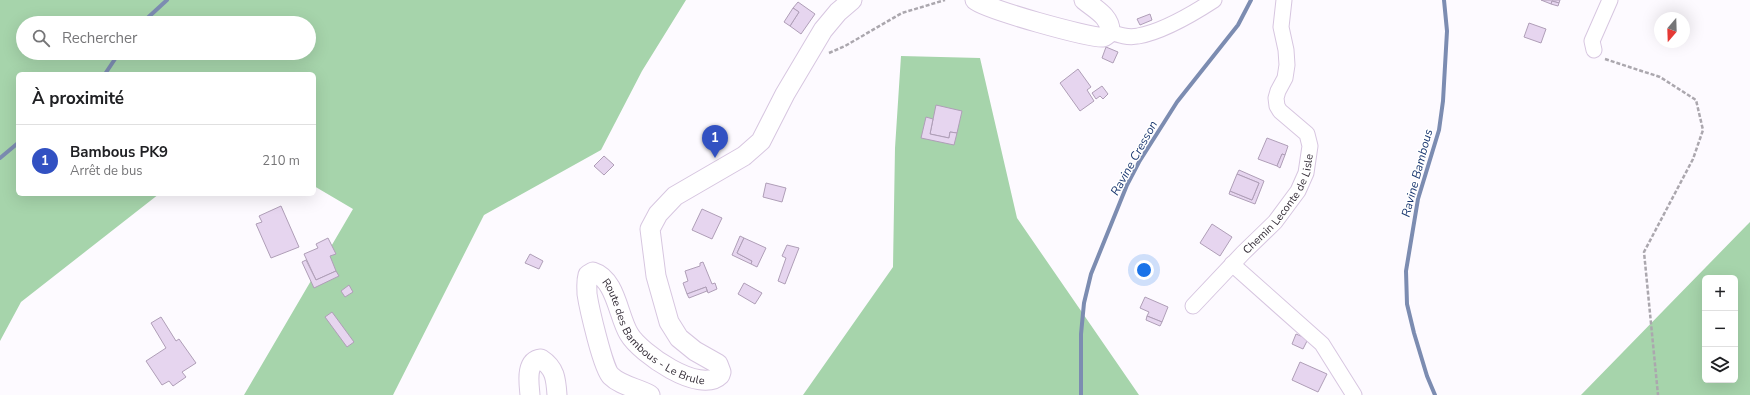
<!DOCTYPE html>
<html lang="fr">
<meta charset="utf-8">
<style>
body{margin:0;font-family:"Nunito Sans",sans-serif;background:#f2f2f2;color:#202124}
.controls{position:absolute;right:12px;bottom:12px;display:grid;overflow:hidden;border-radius:6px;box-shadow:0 4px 16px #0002}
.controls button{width:36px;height:36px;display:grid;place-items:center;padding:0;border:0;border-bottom:1px solid #e0e0e0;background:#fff;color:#202124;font:20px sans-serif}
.compass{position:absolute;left:1654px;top:12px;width:36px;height:36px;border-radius:50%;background:#fff;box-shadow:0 4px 16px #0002;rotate:199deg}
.you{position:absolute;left:1144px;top:270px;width:14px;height:14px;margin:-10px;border:3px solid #fff;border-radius:50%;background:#1a73e8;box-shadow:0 0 0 6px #1a73e833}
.badge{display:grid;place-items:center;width:26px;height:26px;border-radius:50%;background:#3251c2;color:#fff;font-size:13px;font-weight:700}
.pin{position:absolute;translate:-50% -33px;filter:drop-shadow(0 1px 2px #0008)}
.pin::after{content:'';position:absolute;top:21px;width:14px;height:12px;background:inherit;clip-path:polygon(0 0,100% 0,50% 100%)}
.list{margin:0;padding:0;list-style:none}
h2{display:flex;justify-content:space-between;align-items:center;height:52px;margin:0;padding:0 16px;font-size:17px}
h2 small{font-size:13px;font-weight:400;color:#757577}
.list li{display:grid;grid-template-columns:26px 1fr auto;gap:12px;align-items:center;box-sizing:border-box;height:72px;padding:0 16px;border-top:1px solid #e0e0e0}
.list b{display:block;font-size:15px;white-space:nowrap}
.list p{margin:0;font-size:13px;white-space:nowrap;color:#757577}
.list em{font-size:13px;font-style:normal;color:#757577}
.icon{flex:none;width:22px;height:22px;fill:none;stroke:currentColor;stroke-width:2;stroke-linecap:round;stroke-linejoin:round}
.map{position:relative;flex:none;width:1750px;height:395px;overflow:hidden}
.search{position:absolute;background:#fff;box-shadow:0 4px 16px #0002;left:16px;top:16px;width:300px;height:44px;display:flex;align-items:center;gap:10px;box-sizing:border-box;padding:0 14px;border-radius:22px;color:#757577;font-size:15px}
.panel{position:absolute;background:#fff;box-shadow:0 4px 16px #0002;left:16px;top:72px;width:300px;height:124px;border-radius:6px}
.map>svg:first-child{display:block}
.forest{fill:#a6d4ab;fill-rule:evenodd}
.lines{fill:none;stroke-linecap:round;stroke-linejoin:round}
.stream{stroke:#7c8cb1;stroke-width:4}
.building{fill:#e6d5ef;stroke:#af9eb7}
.minor-casing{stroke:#d7c6e0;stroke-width:17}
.major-casing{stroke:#d7c6e0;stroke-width:21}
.path{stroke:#aba7ae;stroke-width:2.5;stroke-dasharray:4 2;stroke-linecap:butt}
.minor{stroke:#fff;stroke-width:15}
.major{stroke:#fff;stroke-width:19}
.labels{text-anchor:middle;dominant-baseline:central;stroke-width:3;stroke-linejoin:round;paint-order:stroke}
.street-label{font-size:11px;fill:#342d37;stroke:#fff}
.water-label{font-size:12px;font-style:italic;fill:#1b3871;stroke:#fff}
</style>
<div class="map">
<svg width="1750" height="395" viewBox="0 0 1750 395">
<rect width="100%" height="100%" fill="#fdfaff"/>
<g class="forest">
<path d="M0 0H686L642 71 601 150 484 215 393 395H244L353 209 314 186V74H18V194H159L21 302 0 341ZM23 23H309V53H23Z"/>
<polygon points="901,56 980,58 1017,218 1139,395 803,395 893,267 895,148"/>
<path d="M1750 222V395H1581L1747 225ZM1705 278H1735V380H1705Z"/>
</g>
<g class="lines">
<g class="stream">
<polyline points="142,23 167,0"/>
<polyline points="105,74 119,53"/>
<polyline points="0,158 18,143"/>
<polyline points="1081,395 1081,334 1084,303 1091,274 1127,185 1139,162 1177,102 1238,25 1251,0"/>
<polyline points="1435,395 1427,376 1414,333 1407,304 1406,271 1418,199 1439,130 1443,101 1447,31 1444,0"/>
</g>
</g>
<g class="building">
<polygon points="1541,0 1560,0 1559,3 1552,1 1551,4"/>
<polygon points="1552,1 1559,3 1558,6 1551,4"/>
<polygon points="798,2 815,14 801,34 790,26 799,12 793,8"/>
<polygon points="793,8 799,12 790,26 784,22"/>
<polygon points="1150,14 1152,20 1140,25 1137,19"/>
<polygon points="1529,23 1546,29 1541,43 1524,37"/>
<polygon points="1106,47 1118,52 1113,63 1102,58"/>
<polygon points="1078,69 1091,87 1087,90 1094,101 1080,111 1060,83"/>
<polygon points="1102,86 1108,94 1103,99 1100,96 1096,99 1092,93"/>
<polygon points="936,105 962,111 957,133 950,132 949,138 930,134"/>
<polygon points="926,117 933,119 930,134 949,138 950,132 957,133 954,145 921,138"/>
<polygon points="1267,138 1288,146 1285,155 1282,154 1277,166 1258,159"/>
<polygon points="1282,154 1285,155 1280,168 1277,166"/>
<polygon points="604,156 614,165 604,175 594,166"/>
<polygon points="1239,170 1264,181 1255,204 1229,194 1230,191 1252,200 1259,183 1237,174"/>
<polygon points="1237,174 1259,183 1252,200 1230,191"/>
<polygon points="766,183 786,188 782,202 763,197"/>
<polygon points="281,206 299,247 271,258 256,224 262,222 259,216"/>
<polygon points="702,209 722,218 712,239 692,230"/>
<polygon points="1212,224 1232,237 1220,256 1200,243"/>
<polygon points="740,236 744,238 737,253 752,261 751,264 732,255"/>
<polygon points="328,238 336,254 330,256 336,271 316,280 304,254 318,248 316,244"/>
<polygon points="744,238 766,248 757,267 751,264 752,261 737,253"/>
<polygon points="787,245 799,248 785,284 778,281 786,258 782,256"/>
<polygon points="530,254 543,261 539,269 525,263"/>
<polygon points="306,260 316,280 336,271 339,276 314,288 302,262"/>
<polygon points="703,262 712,284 715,283 717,289 708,293 706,287 687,294 683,283 688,281 685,271 700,266 700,263"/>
<polygon points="744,283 762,293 755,304 738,294"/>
<polygon points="349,285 353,292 345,297 341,291"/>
<polygon points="706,287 707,291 689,298 687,294"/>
<polygon points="1145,297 1168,307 1162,322 1147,316 1149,312 1140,308"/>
<polygon points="332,312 354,342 347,347 325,317"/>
<polygon points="1147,316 1162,322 1160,326 1146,320"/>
<polygon points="161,317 176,341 179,339 196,363 182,372 186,377 173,386 169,381 162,385 146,361 166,348 151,323"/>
<polygon points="1296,334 1308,339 1303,349 1292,344"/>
<polygon points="1300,362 1327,374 1318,392 1292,380"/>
</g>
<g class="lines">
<g class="minor-casing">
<g id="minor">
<path d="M1110 32C1119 35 1128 38 1138 36 1161 32 1194 13 1214 0"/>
<polyline points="1594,50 1592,41 1610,0"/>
<polyline points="1232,264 1322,344 1354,395"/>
<path id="s1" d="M1193 306 1243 253 1275 222 1298 191 1306 173 1310 146 1307 134 1280 111 1277 106 1276 98 1278 91 1285 78 1287 65 1286 50 1281 27 1284 0"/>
</g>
</g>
<g class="major-casing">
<g id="major">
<path d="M975 0C985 9 1089 38 1103 37 1106 36 1108 34 1110 32 1111 17 1095 9 1084 0"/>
<path d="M530 395C529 383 525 361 541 359 555 368 556 379 557 395"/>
<path id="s2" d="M650 395C638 388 621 386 611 376 603 369 589 307 587 294 587 287 586 282 588 275L593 272C616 279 618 316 629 334 640 353 700 395 720 375L721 372 718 364 695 351 679 338 669 322 656 276 650 229 658 214 675 196 744 156 761 141 785 94 823 30 838 12 852 0"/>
</g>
</g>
<g class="path">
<polyline points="829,53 845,46 902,13 945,0"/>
<polyline points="1605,59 1660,77 1696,100 1703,130 1693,159 1644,252 1658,395"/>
</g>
<use href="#minor" class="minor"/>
<use href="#major" class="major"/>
</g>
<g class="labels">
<g class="street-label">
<text stroke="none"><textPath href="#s1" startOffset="135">Chemin Leconte de Lisle</textPath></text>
<text stroke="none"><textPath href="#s2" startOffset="244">Route des Bambous - Le Brule</textPath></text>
</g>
<g class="water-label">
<text transform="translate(1134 158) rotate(-61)">Ravine Cresson</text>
<text transform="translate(1417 173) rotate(-75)">Ravine Bambous</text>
</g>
</g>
</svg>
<div class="controls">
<button>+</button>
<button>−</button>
<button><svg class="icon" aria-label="layers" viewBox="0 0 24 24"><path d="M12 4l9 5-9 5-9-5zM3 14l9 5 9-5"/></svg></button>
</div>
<svg class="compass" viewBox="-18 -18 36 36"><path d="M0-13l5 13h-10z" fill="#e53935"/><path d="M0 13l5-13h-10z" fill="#757577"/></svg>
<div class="you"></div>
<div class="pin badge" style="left:715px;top:158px">1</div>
<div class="search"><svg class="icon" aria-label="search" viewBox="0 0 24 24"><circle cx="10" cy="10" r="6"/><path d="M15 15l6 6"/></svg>Rechercher</div>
<section class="panel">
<h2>À proximité<small></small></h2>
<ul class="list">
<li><span class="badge">1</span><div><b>Bambous PK9</b><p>Arrêt de bus</p></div><em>210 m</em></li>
</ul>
</section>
</div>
